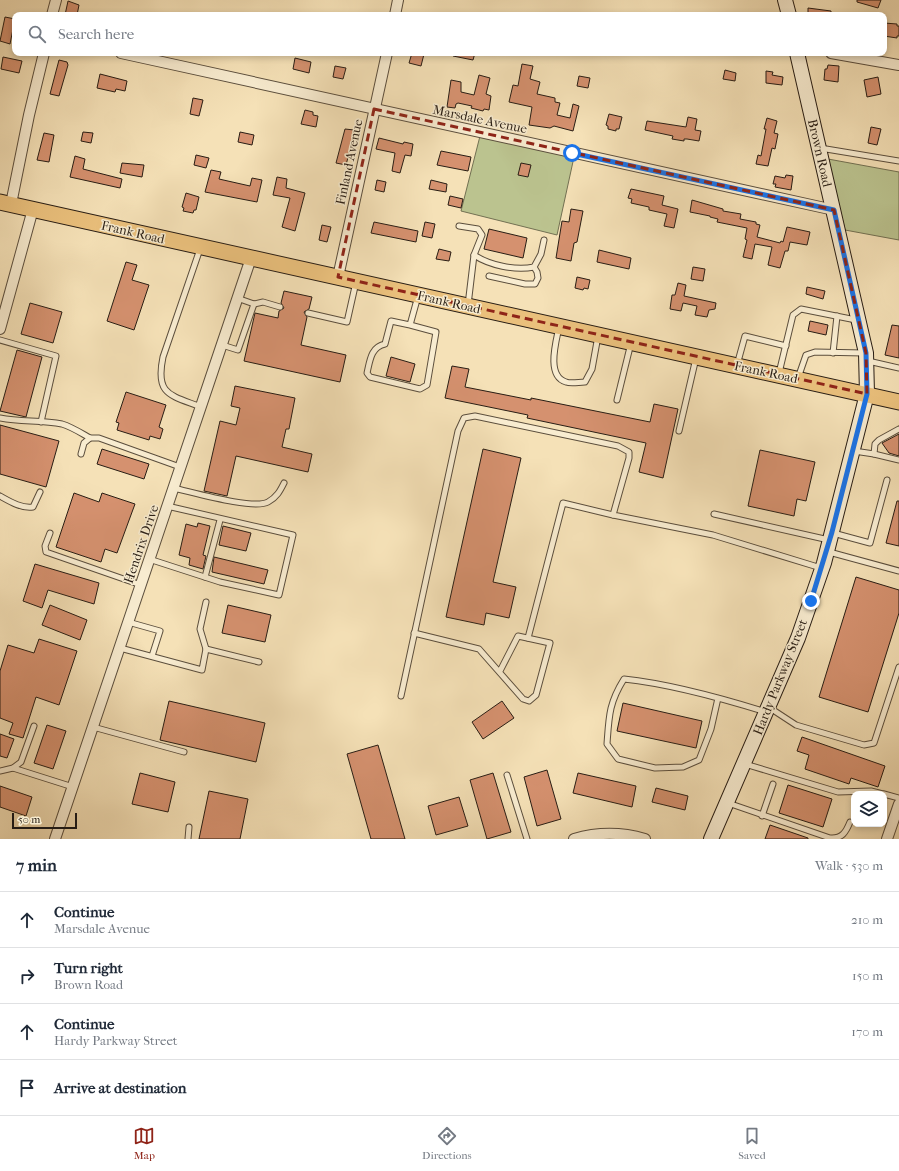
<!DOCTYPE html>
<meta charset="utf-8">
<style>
body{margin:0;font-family:"IM FELL French Canon",serif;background:#f6f6f7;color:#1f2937}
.controls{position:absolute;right:12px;bottom:12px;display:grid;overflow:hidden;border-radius:8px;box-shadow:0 2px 6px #0003}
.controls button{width:36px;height:36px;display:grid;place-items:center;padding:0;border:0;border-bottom:1px solid #e0e1e3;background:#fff;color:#1f2937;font:20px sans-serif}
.scale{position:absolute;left:12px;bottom:10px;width:65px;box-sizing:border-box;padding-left:4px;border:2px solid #281d14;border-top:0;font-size:11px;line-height:14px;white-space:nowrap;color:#281d14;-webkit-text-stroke:3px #f8ecd0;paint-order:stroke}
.stop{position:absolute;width:12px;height:12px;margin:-9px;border:3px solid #1a73e8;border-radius:50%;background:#fff}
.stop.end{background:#1a73e8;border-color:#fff;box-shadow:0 1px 4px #0008}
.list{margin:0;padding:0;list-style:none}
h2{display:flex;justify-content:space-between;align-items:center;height:52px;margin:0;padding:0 16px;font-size:17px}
h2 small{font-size:13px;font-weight:400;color:#747a83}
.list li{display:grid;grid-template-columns:26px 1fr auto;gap:12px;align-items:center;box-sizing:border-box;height:56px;padding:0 16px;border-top:1px solid #e0e1e3}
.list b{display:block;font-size:15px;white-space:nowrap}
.list p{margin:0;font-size:13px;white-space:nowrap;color:#747a83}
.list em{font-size:13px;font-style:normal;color:#747a83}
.icon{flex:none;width:22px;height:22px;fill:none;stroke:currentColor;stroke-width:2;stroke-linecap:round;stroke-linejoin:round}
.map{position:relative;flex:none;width:899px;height:839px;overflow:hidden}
.search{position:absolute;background:#fff;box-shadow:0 2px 6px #0003;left:12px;right:12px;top:12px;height:44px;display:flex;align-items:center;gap:10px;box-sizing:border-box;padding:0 14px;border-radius:8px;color:#747a83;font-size:15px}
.sheet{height:276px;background:#fff}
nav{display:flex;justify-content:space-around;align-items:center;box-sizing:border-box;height:56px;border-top:1px solid #e0e1e3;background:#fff;font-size:11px;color:#747a83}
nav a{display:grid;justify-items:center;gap:2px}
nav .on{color:#8f2418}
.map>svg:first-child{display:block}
.green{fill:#bbc38f;stroke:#727052}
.building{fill:#d5916f;stroke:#281d14}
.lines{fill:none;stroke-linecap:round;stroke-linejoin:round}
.lane-casing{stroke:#5b4e3d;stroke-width:7}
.street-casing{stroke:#5b4e3d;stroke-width:12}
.secondary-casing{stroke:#281d14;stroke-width:16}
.primary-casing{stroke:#281d14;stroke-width:17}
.lane{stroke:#f8ecd0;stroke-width:5}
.street{stroke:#f8ecd0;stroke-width:10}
.secondary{stroke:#f8ecd0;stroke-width:14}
.primary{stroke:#eac07c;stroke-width:15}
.route{stroke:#1a73e8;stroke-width:5}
.marked{fill:none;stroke:#8f2418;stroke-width:3;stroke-dasharray:8 5;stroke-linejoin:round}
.labels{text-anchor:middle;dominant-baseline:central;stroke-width:3;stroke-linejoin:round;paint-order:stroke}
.street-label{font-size:13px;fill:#281d14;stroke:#f8ecd0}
</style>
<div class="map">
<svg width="899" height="839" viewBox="0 0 899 839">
<rect width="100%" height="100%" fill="#f5e1b7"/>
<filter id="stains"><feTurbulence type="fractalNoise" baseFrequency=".005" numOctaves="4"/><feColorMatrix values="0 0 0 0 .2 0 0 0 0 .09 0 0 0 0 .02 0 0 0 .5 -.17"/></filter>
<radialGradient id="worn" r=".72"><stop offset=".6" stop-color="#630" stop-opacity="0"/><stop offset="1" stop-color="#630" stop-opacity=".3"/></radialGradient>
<g class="green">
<polygon points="480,136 574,157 557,235 461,211"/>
<polygon points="828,159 899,172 899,240 845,230"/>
</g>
<g class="building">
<polygon points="857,0 881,0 878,8 857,2"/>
<polygon points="68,1 79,5 77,15 65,15"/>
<polygon points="808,8 831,11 831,15 808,15"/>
<polygon points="5,17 15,19 10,44 0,41"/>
<polygon points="884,23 897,24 897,26 899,26 899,36 897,36 897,38 884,36"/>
<polygon points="412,53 424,54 421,66 409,63"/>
<polygon points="453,53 475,53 473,60 453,56"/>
<polygon points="3,57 22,61 19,73 1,69"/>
<polygon points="295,58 311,62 309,73 293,69"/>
<polygon points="59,60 67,62 68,65 59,96 50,94"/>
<polygon points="522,64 533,66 530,79 540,82 537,94 555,98 555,102 560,103 557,115 570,118 573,104 579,106 573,131 554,126 550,128 529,125 532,107 509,102 513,85 518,86"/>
<polygon points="828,65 839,66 838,82 824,80 825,69 827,69"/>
<polygon points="335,66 346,68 343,79 333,77"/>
<polygon points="725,70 736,73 735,81 723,79"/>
<polygon points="766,71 773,72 772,75 783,77 782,85 766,83"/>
<polygon points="100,74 127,81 125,91 116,89 115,92 97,88"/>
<polygon points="479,75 490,78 486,94 491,96 489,110 484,109 483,111 471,108 472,106 458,103 456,104 455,108 447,107 451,80 461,82 461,92 474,95"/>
<polygon points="579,76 590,78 588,88 577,86"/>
<polygon points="878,77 881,94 867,97 864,80"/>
<polygon points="193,98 203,100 199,116 190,114"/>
<polygon points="305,110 313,112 313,115 318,116 316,127 301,124"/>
<polygon points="609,114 622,117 619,129 616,129 616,131 608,129 608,126 606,125"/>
<polygon points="688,117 697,119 695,130 701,131 699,141 687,139 684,139 684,141 672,139 673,136 645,130 647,121 686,127"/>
<polygon points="767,118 777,121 774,133 778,134 775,149 772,148 768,166 756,164 758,155 761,156 766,129 764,129"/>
<polygon points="871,127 881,129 877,145 868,143"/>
<polygon points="345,129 354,130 354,134 346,165 336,163"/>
<polygon points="83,132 93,133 91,143 81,141"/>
<polygon points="240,132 254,135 252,145 238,142"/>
<polygon points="44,133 54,135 49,162 37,160"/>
<polygon points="379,138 403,144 404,142 413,144 411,156 405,155 400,173 392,171 395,153 376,149"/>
<polygon points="441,151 471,157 468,171 437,165"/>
<polygon points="196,155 209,158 206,168 194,165"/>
<polygon points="75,156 85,159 83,169 122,179 120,188 70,177"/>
<polygon points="122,163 144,165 142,177 120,173"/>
<polygon points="521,163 531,165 528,177 518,175"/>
<polygon points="211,170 221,172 219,179 250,186 252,178 262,180 257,202 205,192"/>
<polygon points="786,175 793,176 791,190 775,187 776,184 773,184 775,176 785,178"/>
<polygon points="277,177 287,179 286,188 305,193 295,231 282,227 290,198 273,195"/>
<polygon points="377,180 386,182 384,192 375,190"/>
<polygon points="431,180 447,184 446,192 429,189"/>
<polygon points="631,189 664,196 662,205 678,209 674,228 664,226 667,214 649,210 649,207 631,203 632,199 628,198"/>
<polygon points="186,193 199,197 196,210 194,210 193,213 183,211 184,208 182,207"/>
<polygon points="450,196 463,199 461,208 448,205"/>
<polygon points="692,200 723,209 723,211 741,214 740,219 756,222 756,224 760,225 757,237 780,243 781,241 783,242 787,227 810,232 807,245 790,242 788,251 785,251 780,268 768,265 772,247 755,244 752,259 743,257 747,240 745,239 747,228 717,222 718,219 710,217 710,216 690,212"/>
<polygon points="571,209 583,211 577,242 574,243 571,261 556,258 562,221 569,222"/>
<polygon points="374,222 418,231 416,242 371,233"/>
<polygon points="425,222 435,224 432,238 422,236"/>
<polygon points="322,225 331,227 327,242 319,240"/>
<polygon points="489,229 527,238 523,258 484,249"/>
<polygon points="439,249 451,252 449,261 436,259"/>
<polygon points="599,250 631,258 629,269 597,262"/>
<polygon points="126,262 137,265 132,280 149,285 134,330 107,321"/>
<polygon points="693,267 705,269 703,281 691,279"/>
<polygon points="577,277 590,280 588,289 584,288 583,290 575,288"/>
<polygon points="678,283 686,285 684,296 716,303 715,309 709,310 707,317 695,315 697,306 683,303 681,311 670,309 672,295 675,295"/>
<polygon points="807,287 825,291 823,299 806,294"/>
<polygon points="284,291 312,297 309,309 304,312 307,317 301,345 346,355 340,382 244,361 255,313 278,318 279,311 284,308 281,303"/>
<polygon points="30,303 62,312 53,343 21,334"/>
<polygon points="810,321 828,325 826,335 808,331"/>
<polygon points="892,325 899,326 899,358 885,355"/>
<polygon points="17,350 42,357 26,417 0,411"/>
<polygon points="391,357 415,364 410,382 386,376"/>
<polygon points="452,366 469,369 465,387 531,400 531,398 650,422 654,404 678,409 663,478 639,472 646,443 527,418 528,415 445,398"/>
<polygon points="235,386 295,398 289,429 286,429 282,447 312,454 308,472 236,456 227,496 204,491 220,421 236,425 240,408 231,406"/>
<polygon points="126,392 166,405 159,427 163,429 160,439 150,436 149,440 117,430 119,423 116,422"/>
<polygon points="0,425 59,441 46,487 0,474"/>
<polygon points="899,434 899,456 889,453 882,443"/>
<polygon points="102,449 149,464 144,479 97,464"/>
<polygon points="483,449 521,458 493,582 516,587 509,618 486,613 484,625 446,617"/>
<polygon points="760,450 815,462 806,501 797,499 794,516 748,506"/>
<polygon points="74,493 99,502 102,493 135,504 117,553 105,549 101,562 56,547"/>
<polygon points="897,501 899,501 899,546 886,543"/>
<polygon points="198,523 210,526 203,555 206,556 203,569 189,565 190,558 179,555 186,524 197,527"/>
<polygon points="223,526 251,533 246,551 219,545"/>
<polygon points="214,557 268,570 264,584 212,572"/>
<polygon points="35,564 99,583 94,604 48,590 42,608 23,601"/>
<polygon points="856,577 899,590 899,613 868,712 819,697"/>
<polygon points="50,605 87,620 80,640 42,625"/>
<polygon points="228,605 271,615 265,642 222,633"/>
<polygon points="39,639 77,651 59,705 36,697 23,738 9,734 13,723 0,718 0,671 8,645 34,653"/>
<polygon points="169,701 265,723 256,762 160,740"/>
<polygon points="502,701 514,718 483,739 472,722"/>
<polygon points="623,703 702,721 696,748 617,731"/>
<polygon points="47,725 66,731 53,769 34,763"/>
<polygon points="0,734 14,739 7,758 0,756"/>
<polygon points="802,737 885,766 878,787 851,778 849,784 805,769 809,755 797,751"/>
<polygon points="378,745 405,839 371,839 347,754"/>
<polygon points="547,770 561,819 537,826 524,777"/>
<polygon points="140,773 175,782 168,812 132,804"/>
<polygon points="493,773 511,832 487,839 470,780"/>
<polygon points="578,773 636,786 632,807 573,793"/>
<polygon points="788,785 832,799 823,827 779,813"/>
<polygon points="0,786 32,797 26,816 0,807"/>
<polygon points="656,788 688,796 685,810 652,802"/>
<polygon points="209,791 248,799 240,839 199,839"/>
<polygon points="459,797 468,826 436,835 428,806"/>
<polygon points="770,825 808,838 808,839 765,839"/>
</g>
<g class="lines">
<g class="lane-casing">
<g id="lane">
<polyline points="820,148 899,161"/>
<polyline points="459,226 478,229 482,235 474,255 468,305"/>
<path d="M200 249 163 357C155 395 170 395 201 407"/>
<path d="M474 255C489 265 515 271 534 267L541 254 544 240"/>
<polyline points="489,276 525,284 535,284 538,278 537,272 534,267"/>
<polyline points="254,304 263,302 280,307"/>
<polyline points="308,313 347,322 356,282"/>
<path d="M410 325 436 332 427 385 420 389 370 377 367 373C370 360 371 347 385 344L391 321 410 325 418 296"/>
<path d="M559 327C556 342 546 376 566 382 571 384 579 382 585 382L592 369 598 336"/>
<polyline points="0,340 56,356 41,422"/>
<polyline points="222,345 238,350 254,304 237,298"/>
<polyline points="833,353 837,316"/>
<polyline points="868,361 899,368"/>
<polyline points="737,365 745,336 786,346"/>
<polyline points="779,373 793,315 801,309 856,320"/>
<polyline points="798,378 806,355 815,352 864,353"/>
<polyline points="617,400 631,343"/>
<path d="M0 418C21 422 41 420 62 424 72 427 81 433 90 438"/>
<polyline points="679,431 696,358"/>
<polyline points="854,451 874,454 875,444 879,440 899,429"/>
<polyline points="81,454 84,443 90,438 99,438 180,467"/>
<polyline points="874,454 899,460"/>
<path d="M173 488C192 492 253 510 268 502 277 497 280 491 284 483"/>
<path d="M0 496C9 501 22 509 33 507L40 492"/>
<polyline points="714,514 829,540"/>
<polyline points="50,533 45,546 46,552 141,585"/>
<polyline points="833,533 870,543 887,480"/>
<polyline points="829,552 899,571"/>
<polyline points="149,559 220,582 279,595 293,535 167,506"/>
<polyline points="205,577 220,520"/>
<polyline points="128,622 160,631 152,656"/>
<polyline points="414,633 479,649 523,699 529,701 536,695 550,643 518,636 500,671"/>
<polyline points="528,638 563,503 613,515"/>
<polyline points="120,648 202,670 206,649 259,662"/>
<polyline points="206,649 200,629 206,602"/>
<polyline points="401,696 458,431 464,418 475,416 618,446 629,452 629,458 613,515 713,535 821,568"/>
<path d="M718 698 711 729 699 760 683 767 655 768 618 759 607 744C609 716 609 703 624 679 671 684 721 698 766 712"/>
<polyline points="770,708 796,725 864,745 874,743 899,667"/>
<polyline points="93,727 184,752"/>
<polyline points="745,764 838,792 871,791 883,794"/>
<polyline points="13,768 73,787"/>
<polyline points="0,771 13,768 21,762 34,726"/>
<polyline points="507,775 527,839"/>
<polyline points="884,794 899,798"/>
<path d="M728 803 830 838C842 839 846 832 850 822"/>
<polyline points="762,816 773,784"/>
<polyline points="188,839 189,827"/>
</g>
</g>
<g class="street-casing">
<g id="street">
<polyline points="52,15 56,0"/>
<polyline points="395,15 398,0"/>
<polyline points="121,53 834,210"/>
<polyline points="831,53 899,65"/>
<polyline points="11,204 29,115 44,53"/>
<polyline points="338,277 387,53"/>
<polyline points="0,329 33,209"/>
<polyline points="55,839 251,258"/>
<path d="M574 839C598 832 621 832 645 839"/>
<polyline points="887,839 899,804"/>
</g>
</g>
<g class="secondary-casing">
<g id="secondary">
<polyline points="785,0 789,15"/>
<polyline points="711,839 798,638 824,563 867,394 866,353 797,53"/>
</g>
</g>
<g class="primary-casing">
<polyline id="primary" points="0,202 899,402"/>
</g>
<use href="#lane" class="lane"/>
<use href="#street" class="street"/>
<use href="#secondary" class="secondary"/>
<use href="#primary" class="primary"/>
</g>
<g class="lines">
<polyline class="route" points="572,153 834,210 866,353 867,394 832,532 811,601"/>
</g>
<path class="marked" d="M374 109 834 210 866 353 867 394 338 277Z"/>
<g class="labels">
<g class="street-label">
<text transform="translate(480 119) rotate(12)">Marsdale Avenue</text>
<text transform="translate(820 153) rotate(77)">Brown Road</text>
<text transform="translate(349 162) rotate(-78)">Finland Avenue</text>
<text transform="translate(133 232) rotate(13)">Frank Road</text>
<text transform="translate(449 302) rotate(13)">Frank Road</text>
<text transform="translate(766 372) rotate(12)">Frank Road</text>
<text transform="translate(141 544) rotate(-71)">Hendrix Drive</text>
<text transform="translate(780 677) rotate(-68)">Hardy Parkway Street</text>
</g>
</g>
<rect width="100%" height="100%" filter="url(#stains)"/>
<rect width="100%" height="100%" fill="url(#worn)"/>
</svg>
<div class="controls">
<button><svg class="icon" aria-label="layers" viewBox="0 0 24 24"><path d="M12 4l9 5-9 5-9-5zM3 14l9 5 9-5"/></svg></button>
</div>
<div class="scale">50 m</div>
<div class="stop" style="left:572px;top:153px"></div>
<div class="stop end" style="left:811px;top:601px"></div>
<div class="search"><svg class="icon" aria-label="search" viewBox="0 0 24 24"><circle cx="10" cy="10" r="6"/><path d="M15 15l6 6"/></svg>Search here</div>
</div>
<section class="sheet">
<h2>7 min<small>Walk · 530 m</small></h2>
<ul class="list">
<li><svg class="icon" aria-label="ahead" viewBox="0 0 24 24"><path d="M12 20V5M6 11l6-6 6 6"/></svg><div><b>Continue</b><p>Marsdale Avenue</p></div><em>210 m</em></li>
<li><svg class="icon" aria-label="right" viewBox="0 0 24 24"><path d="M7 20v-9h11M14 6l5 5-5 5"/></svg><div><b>Turn right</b><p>Brown Road</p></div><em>150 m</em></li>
<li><svg class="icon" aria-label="ahead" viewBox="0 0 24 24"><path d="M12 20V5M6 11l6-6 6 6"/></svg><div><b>Continue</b><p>Hardy Parkway Street</p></div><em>170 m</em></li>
<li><svg class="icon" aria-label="arrive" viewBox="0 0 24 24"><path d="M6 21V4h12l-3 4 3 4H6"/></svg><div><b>Arrive at destination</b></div></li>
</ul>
</section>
<nav>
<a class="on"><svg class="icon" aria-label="map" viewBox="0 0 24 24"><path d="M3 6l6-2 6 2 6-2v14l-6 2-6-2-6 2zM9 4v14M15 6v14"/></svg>Map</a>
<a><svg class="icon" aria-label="directions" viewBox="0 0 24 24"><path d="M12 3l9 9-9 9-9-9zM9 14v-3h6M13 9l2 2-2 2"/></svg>Directions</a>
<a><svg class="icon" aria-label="saved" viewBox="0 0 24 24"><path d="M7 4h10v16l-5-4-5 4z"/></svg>Saved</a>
</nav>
